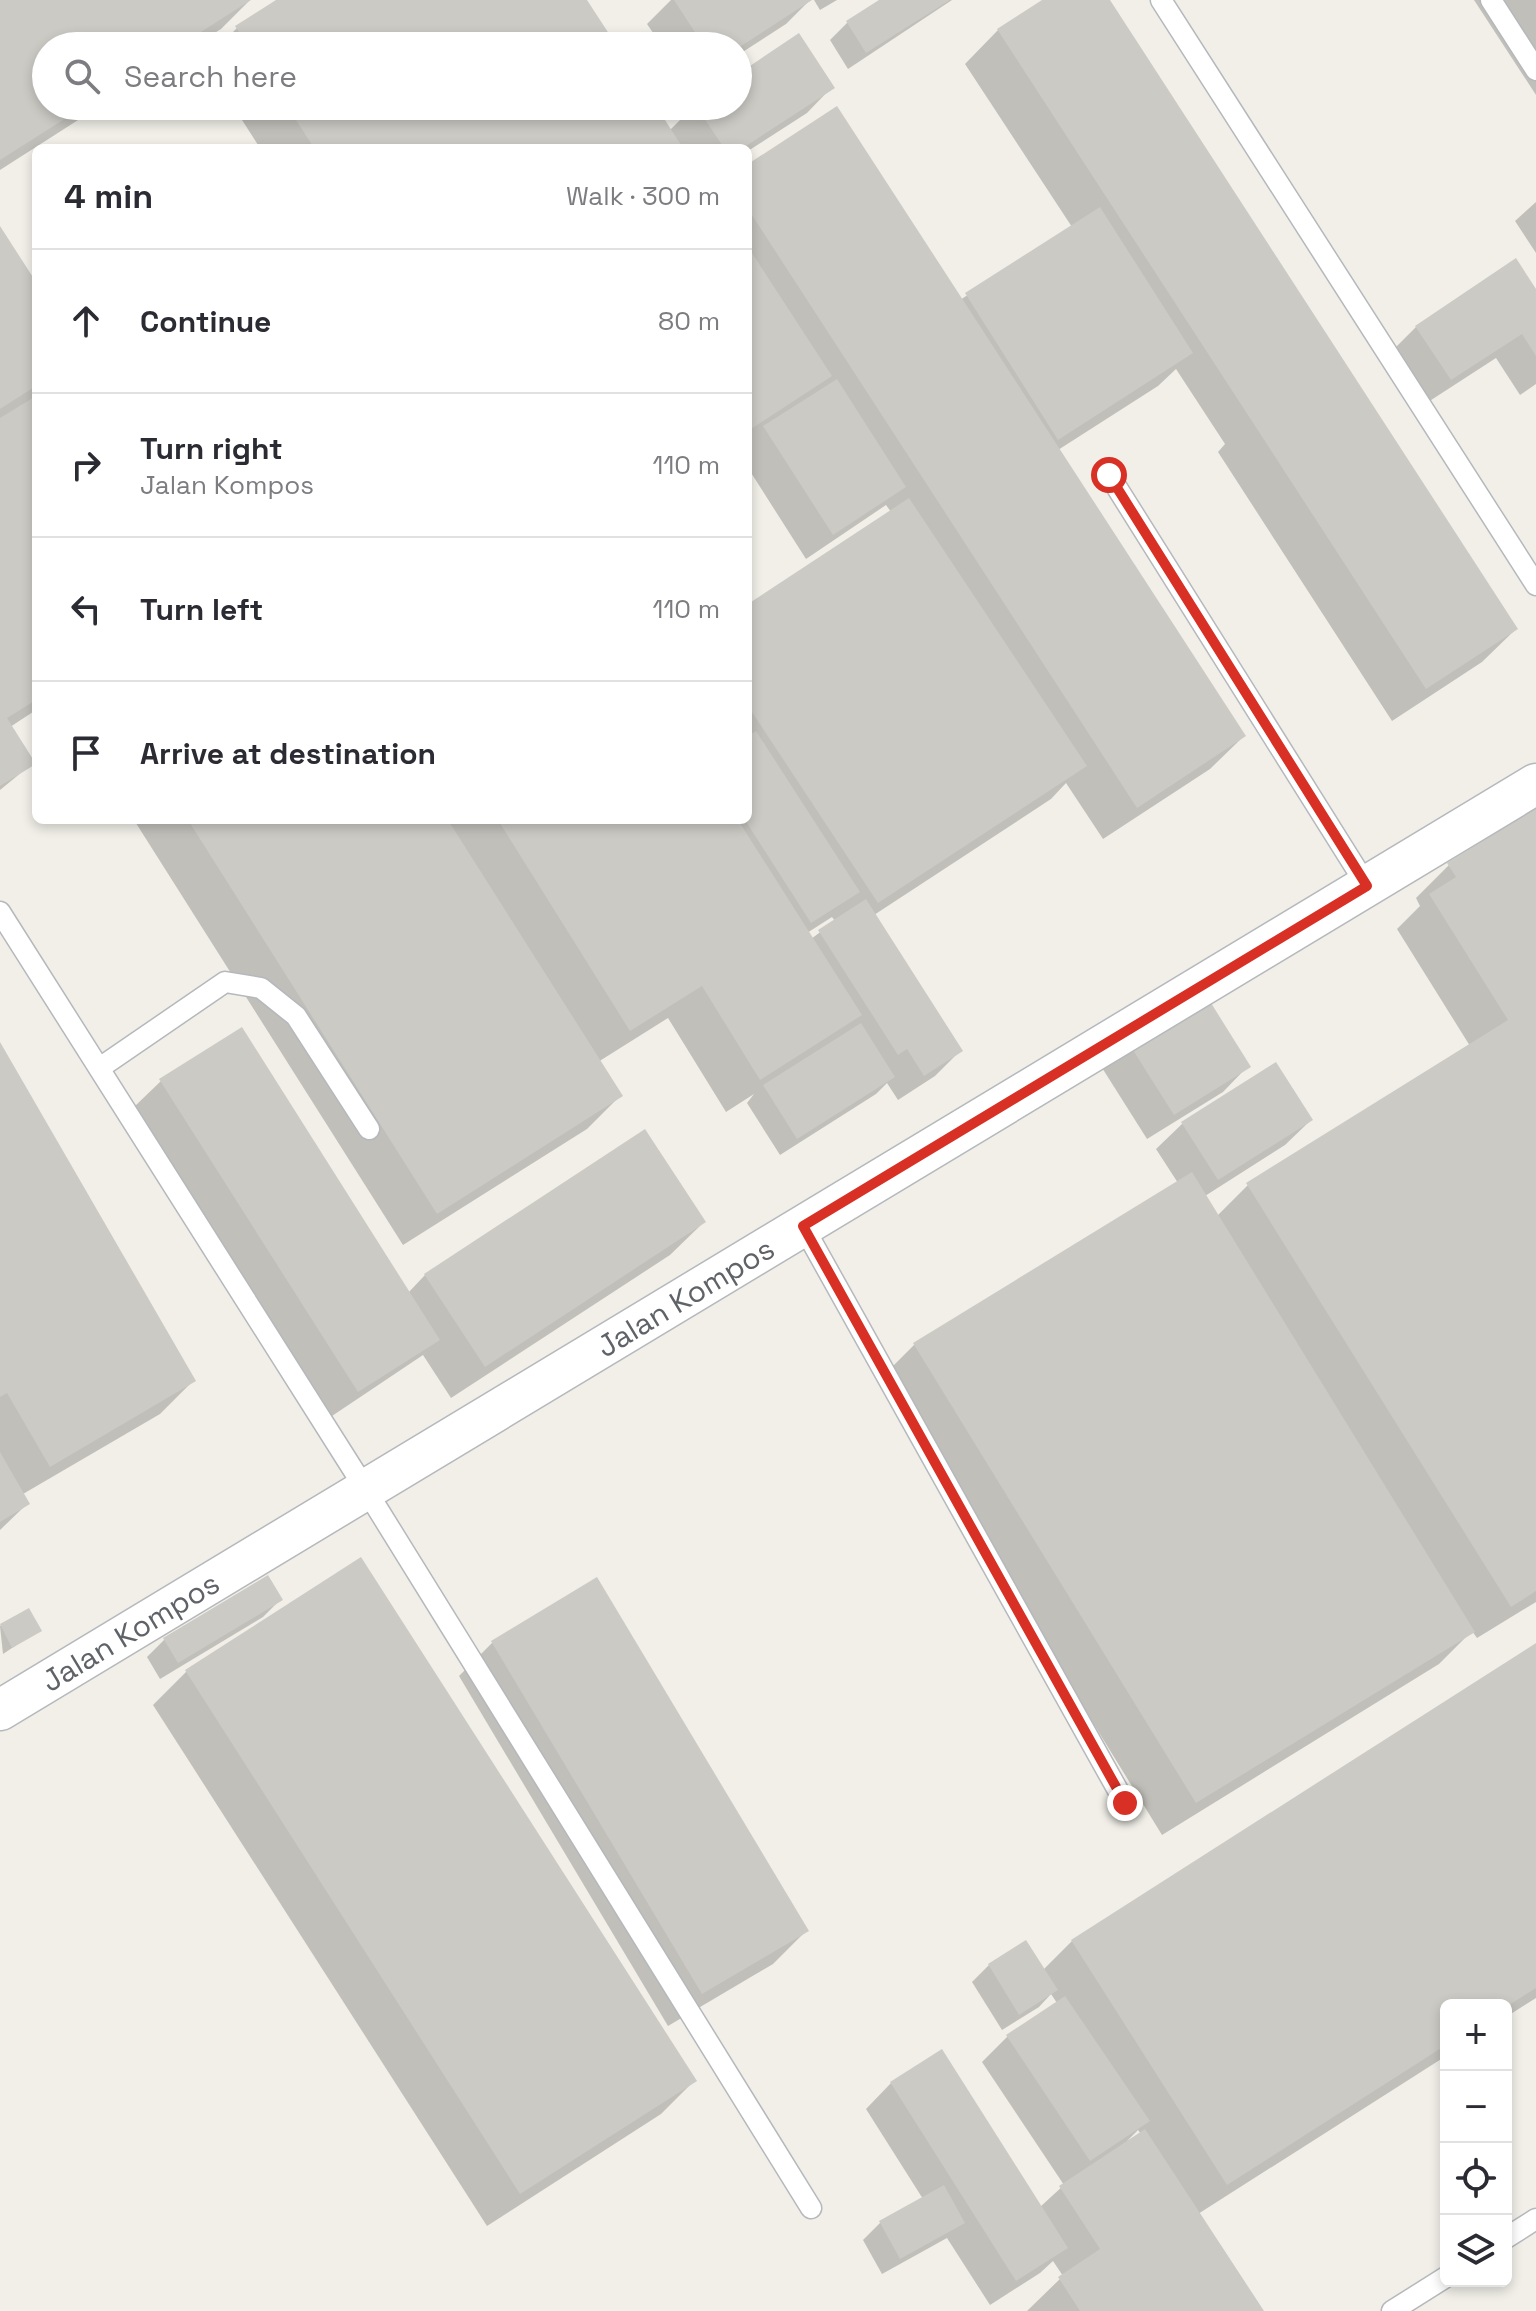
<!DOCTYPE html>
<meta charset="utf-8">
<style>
body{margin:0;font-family:"Space Grotesk",sans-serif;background:#f7f7f7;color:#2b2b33}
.controls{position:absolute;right:24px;bottom:24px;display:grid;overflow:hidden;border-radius:12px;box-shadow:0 4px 12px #0003}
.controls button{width:72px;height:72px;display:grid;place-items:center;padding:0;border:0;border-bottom:2px solid #e1e1e2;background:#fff;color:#2b2b33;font:40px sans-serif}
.stop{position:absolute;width:24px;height:24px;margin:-18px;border:6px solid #d93025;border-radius:50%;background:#fff}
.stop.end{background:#d93025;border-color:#fff;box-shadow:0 2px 8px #0008}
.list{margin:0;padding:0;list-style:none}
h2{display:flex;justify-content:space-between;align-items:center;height:104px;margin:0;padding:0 32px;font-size:34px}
h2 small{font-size:26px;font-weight:400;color:#7c7c81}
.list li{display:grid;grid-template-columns:52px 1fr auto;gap:24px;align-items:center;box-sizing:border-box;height:144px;padding:0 32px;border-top:2px solid #e1e1e2}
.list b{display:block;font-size:30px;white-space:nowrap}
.list p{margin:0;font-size:26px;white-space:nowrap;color:#7c7c81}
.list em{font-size:26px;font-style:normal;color:#7c7c81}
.icon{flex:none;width:44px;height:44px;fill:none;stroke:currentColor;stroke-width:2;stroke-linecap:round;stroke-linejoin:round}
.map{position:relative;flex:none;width:1536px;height:2311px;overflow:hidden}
.search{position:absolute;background:#fff;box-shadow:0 4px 12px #0003;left:32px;top:32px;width:720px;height:88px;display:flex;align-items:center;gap:20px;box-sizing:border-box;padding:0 28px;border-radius:44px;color:#7c7c81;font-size:30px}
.panel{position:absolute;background:#fff;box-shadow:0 4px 12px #0003;left:32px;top:144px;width:720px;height:680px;border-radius:12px}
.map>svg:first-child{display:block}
.shadow{fill:#0003;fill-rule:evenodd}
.building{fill:#cccac5}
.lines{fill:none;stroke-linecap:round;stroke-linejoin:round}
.lane-casing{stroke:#b5b8bc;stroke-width:23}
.street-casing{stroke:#b5b8bc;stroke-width:43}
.lane{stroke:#fff;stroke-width:20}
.street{stroke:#fff;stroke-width:40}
.route{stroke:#d93025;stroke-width:10}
.labels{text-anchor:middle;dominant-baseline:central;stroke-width:7;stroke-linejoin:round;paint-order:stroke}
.street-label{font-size:30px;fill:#5f6368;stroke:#fff}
</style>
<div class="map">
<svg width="1536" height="2311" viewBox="0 0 1536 2311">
<rect width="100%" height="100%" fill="#f1efe8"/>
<g class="shadow">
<polygon points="0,0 250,0 221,29 194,46 46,46 46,106 100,106 0,170"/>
<polygon points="279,0 585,0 615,46 219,46 237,28"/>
<polygon points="671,0 810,0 786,24 738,55 738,46 662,46 647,24"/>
<polygon points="814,0 837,0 820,10"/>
<polygon points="883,0 952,0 848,69 830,40 847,23"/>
<path d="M1045 0H1107L1516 629 1482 662 1392 721 1218 452 1225 444 1176 369 1158 386 1058 450 1244 736 1210 769 1103 839 1066 783 1051 799 874 915 960 1051 935 1076 898 1100 887 1083 876 1094 780 1155 747 1103 754 1094 726 1112 668 1018 598 1062 620 1096 587 1129 403 1245 134 820H748V607L891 512 886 505 806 559 748 468 751 441H748V166L960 300 1072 227 965 64 998 30ZM832 917 835 921 811 939 807 933Z"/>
<polygon points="1474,0 1536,0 1536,95"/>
<polygon points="738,76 832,87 807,113 748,151 748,148 260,148 233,106 654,106 670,130 694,106 738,106"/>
<polygon points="1536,202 1536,253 1515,221"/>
<polygon points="0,230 36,286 36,710 10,727 33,763 0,790"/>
<polygon points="1515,261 1536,292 1536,384 1520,395 1496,358 1425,404 1390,353 1416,327"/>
<polygon points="1536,810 1536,1602 1477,1638 1472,1631 1439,1664 1162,1835 881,1378 914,1345 1178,1183 1156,1149 1182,1124 1276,1065 1311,1120 1285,1145 1205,1196 1217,1216 1248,1185 1470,1046 1397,929 1420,906 1416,898 1449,865"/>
<polygon points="1125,1037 1248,1066 1223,1092 1147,1139 1099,1063"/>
<polygon points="0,1047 193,1381 160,1414 23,1494 28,1503 0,1530"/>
<polygon points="161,1081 408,1293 425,1275 704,1222 670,1255 451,1398 423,1355 332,1416 135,1106"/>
<polygon points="360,1560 694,2081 661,2114 487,2226 153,1705 186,1672"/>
<polygon points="268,1578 280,1600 263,1617 160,1679 147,1657 164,1640"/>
<polygon points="597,1580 807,1930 773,1964 668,2026 459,1676 492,1643"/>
<polygon points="28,1610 39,1630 3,1654 0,1626"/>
<path d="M1536 1645V1998L1506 2017V2005H1446V2056L1198 2214 1262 2311H1027L1063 2276 1053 2261 1040 2273 990 2305 947 2238 882 2274 863 2240 880 2223 923 2199 866 2109 891 2083 1040 2207 1064 2185 982 2062 1008 2036 1057 2003 1051 1994 1039 2007 1002 2030 972 1982 989 1965 1043 1970 1072 1941ZM1138 2130 1141 2134 1127 2141Z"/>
</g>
<g class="building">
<polygon points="0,0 251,0 179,46 46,46 46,106 85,106 0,160"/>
<polygon points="276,0 587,0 617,46 248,46 235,26"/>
<polygon points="674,0 812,0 738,48 704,46"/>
<polygon points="879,0 950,0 866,53 846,21"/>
<polygon points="1042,0 1110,0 1518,629 1426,689 997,29"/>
<polygon points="799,33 835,88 743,148 724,148 696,106 738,106 738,74"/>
<polygon points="287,106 656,106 683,148 314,148"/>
<polygon points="837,106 1246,736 1137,808 748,209 748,164"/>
<polygon points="1100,207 1193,353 1058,440 965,293"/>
<polygon points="0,226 36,282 36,386 0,409"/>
<polygon points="748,247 832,376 748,431"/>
<polygon points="1516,258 1536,289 1536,356 1522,334 1451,380 1415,326"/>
<polygon points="837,379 906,487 833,535 763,426"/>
<polygon points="36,396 36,700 7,718 36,764 0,786 0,418"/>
<polygon points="909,498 1087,766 878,903 748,706 748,604"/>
<polygon points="756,731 860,892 811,923 745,820 748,820 748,736"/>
<polygon points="1536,808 1536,1591 1511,1607 1246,1183 1508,1020 1429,894 1456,877 1447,863"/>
<polygon points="188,820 448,820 623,1096 437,1214"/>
<polygon points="498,820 738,820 862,1015 760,1080 702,986 630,1031"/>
<polygon points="866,899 963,1051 924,1076 907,1049 898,1055 818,930"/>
<polygon points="1201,987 1251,1067 1174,1115 1124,1036"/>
<polygon points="861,1023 895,1077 797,1139 763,1085"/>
<polygon points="242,1027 440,1340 358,1392 159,1079"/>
<polygon points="0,1042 196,1381 50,1467 7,1393 0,1397"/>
<polygon points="1276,1062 1313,1120 1218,1180 1181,1122"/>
<polygon points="645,1129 706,1222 485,1367 424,1274"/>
<polygon points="1192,1172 1475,1632 1196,1803 913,1343"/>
<polygon points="0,1452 30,1504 0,1522"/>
<polygon points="361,1557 697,2081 520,2194 185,1670"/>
<polygon points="268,1575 283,1600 178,1663 163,1638"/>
<polygon points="597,1577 809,1931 702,1994 491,1641"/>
<polygon points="29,1608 42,1631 12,1648 0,1624"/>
<polygon points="1536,1643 1536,1988 1506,2007 1446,2005 1446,2045 1227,2185 1071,1940"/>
<polygon points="1026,1940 1058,1990 1019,2015 988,1964"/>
<polygon points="1065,1996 1150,2121 1090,2161 1006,2035"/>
<polygon points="942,2049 1068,2248 1016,2281 890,2082"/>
<polygon points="1145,2129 1264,2311 1080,2311 1058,2277 1100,2249 1059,2186"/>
<polygon points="944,2185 965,2223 900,2259 879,2221"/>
</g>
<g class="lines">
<g class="lane-casing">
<g id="lane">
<polyline points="1161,0 1536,585"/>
<polyline points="1491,0 1536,70"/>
<polyline points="1109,475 1367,886"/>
<polyline points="0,912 366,1490 811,2208"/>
<polyline points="101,1067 225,982 261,988 296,1016 369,1129"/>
<polyline points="803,1226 1125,1803"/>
<polyline points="1506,2238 1536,2219"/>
<polyline points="1392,2311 1446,2277"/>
</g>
</g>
<g class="street-casing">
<g id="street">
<path id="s1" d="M0 1710 1536 784"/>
</g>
</g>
<use href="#lane" class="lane"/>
<use href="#street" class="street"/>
</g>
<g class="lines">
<polyline class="route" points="1109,475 1367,886 803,1226 1125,1803"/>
</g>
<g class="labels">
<g class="street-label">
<text stroke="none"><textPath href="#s1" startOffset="800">Jalan Kompos</textPath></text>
<text stroke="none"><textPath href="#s1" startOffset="152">Jalan Kompos</textPath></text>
</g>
</g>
</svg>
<div class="controls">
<button>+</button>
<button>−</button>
<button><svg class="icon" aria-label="locate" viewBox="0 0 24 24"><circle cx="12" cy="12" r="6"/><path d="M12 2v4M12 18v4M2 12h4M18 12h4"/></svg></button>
<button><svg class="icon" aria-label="layers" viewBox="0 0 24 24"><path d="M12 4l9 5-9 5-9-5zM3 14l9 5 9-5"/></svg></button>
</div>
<div class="stop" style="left:1109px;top:475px"></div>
<div class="stop end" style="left:1125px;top:1803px"></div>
<div class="search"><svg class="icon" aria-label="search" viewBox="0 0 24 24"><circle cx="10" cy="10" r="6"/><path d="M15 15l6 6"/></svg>Search here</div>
<section class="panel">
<h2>4 min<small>Walk · 300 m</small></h2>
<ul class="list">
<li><svg class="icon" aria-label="ahead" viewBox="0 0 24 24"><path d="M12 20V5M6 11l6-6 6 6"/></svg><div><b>Continue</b></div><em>80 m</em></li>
<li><svg class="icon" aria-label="right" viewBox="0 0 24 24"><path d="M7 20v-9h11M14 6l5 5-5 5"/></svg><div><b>Turn right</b><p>Jalan Kompos</p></div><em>110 m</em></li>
<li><svg class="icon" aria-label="left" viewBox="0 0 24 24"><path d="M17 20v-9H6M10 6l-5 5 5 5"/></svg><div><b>Turn left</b></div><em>110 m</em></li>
<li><svg class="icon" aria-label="arrive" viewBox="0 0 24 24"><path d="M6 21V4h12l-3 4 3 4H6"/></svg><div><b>Arrive at destination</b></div></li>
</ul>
</section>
</div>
